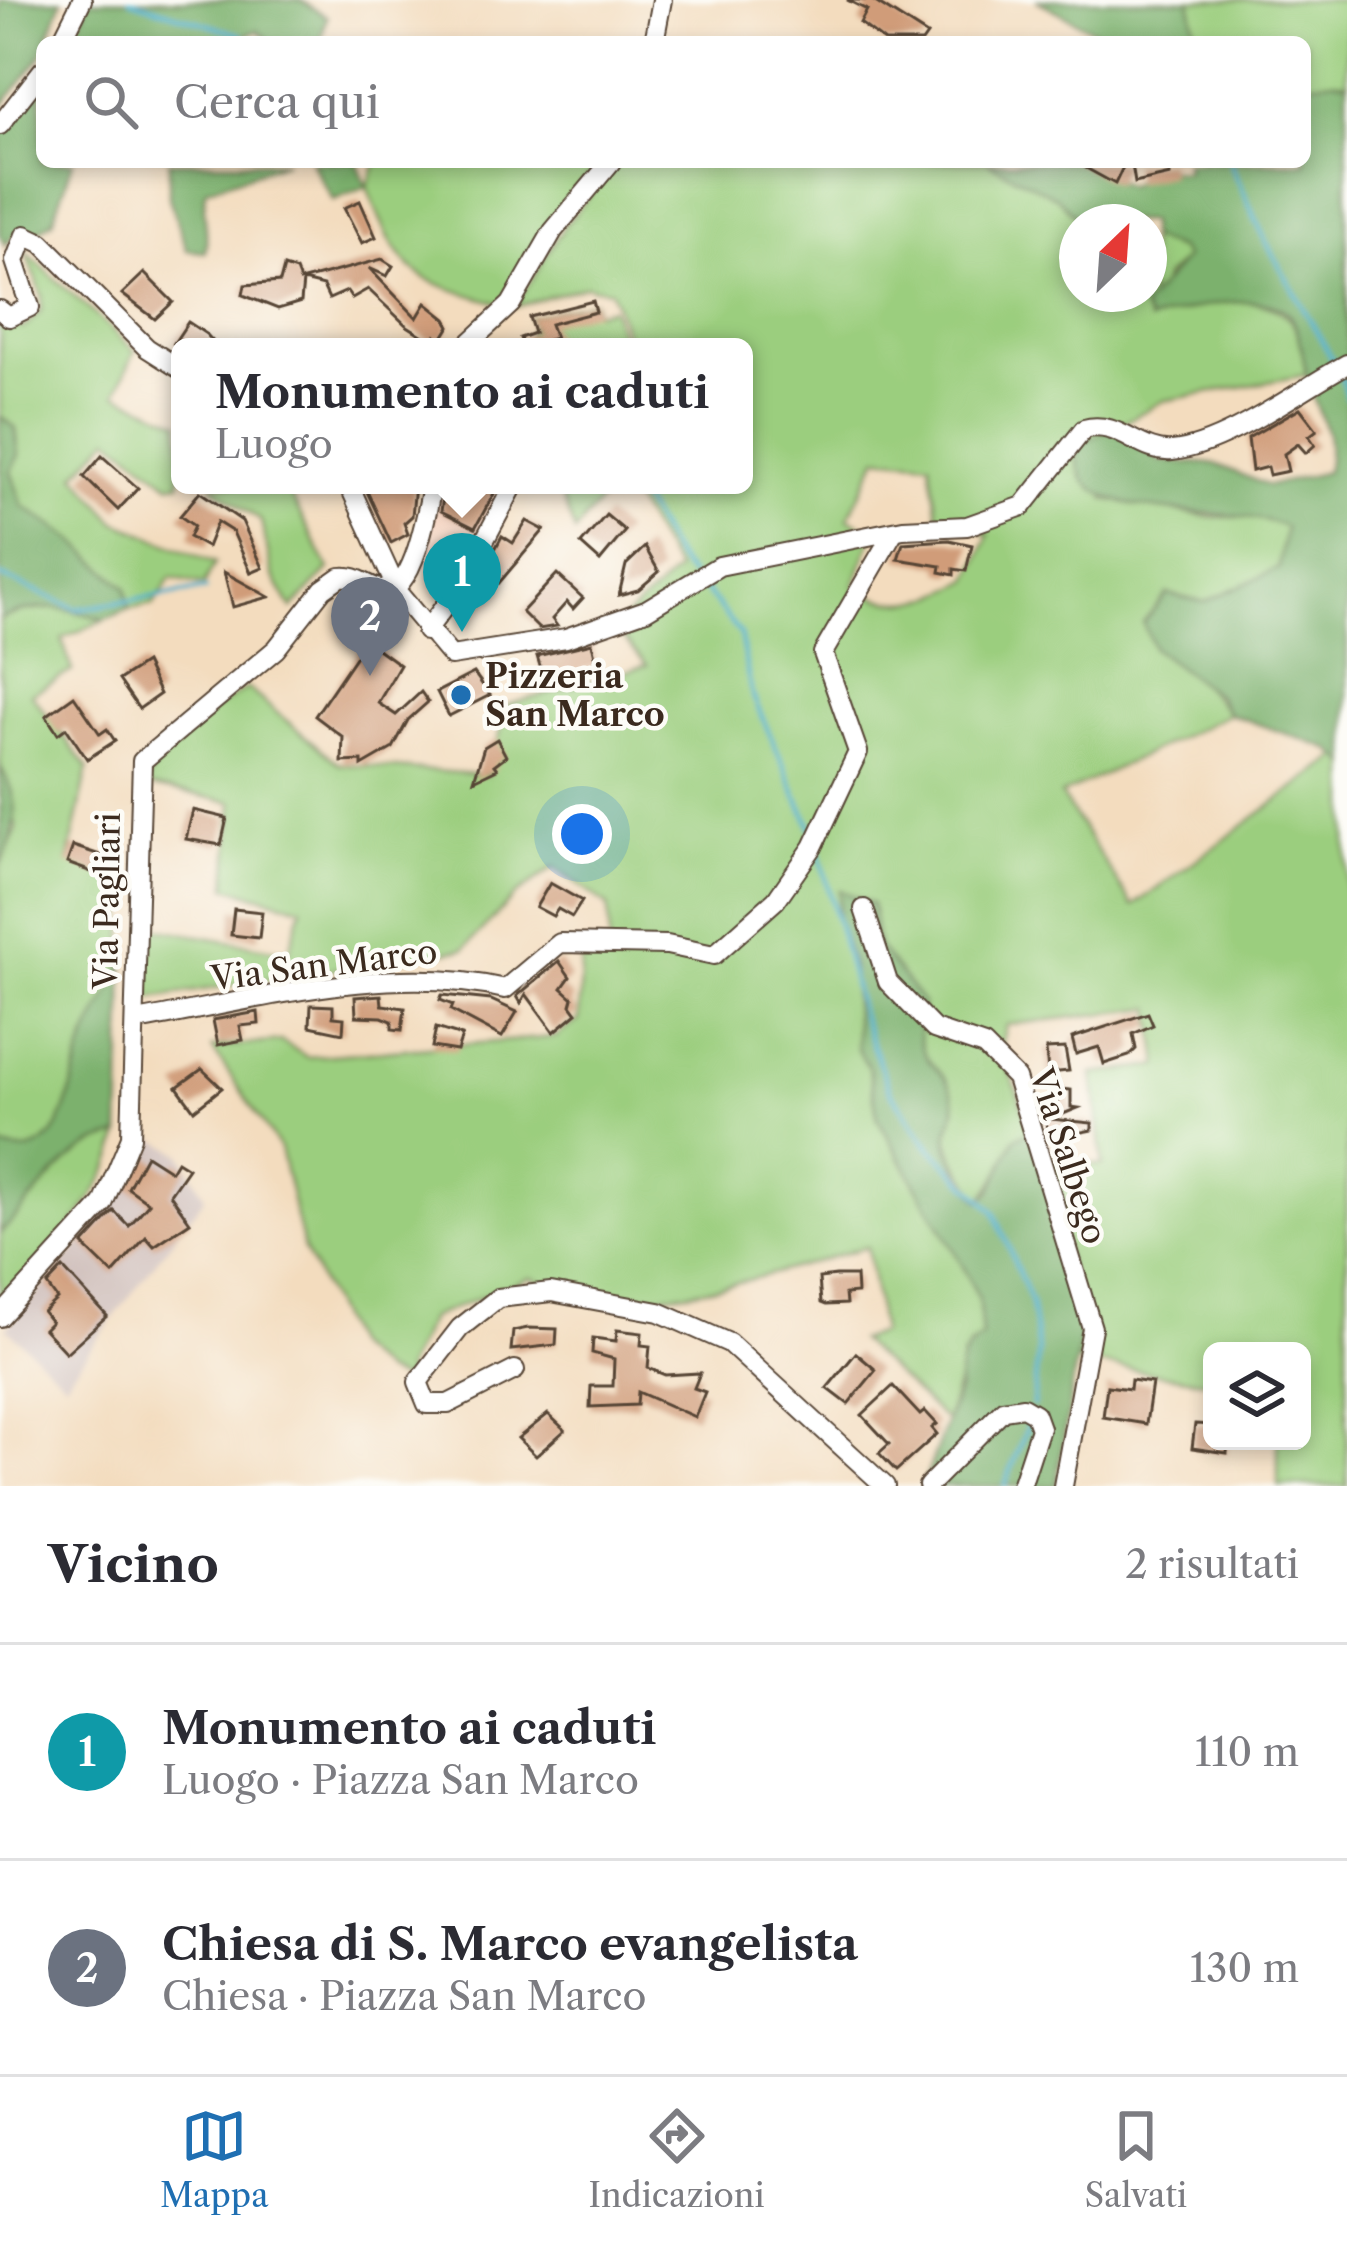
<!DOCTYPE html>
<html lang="it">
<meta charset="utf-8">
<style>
body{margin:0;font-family:"Libre Caslon Text",serif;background:#f2f2f3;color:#2b2b33}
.controls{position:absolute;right:36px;bottom:36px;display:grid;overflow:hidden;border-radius:18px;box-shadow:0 6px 18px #0003}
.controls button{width:108px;height:108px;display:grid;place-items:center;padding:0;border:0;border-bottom:3px solid #e1e1e2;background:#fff;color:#2b2b33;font:60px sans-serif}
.compass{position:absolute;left:1059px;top:204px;width:108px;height:108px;border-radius:50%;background:#fff;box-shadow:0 6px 18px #0003;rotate:25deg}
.you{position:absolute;left:582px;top:834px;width:42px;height:42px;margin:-30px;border:9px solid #fff;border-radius:50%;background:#1a73e8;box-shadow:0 0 0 18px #1a73e833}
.badge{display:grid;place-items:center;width:78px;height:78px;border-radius:50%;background:#1f6fb2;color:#fff;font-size:39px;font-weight:700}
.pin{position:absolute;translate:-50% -99px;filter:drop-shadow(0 3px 6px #0008)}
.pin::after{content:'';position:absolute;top:63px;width:42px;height:36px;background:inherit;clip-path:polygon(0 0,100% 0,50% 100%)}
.popup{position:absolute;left:171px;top:338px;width:582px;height:156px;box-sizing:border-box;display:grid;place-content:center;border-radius:18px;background:#fff;filter:drop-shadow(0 3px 9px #0005);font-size:39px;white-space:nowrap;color:#7c7c81}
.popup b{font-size:45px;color:#2b2b33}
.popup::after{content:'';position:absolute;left:50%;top:100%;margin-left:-24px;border:24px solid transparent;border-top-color:#fff}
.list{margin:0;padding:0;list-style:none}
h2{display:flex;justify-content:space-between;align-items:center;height:156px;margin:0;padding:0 48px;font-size:51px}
h2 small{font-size:39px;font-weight:400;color:#7c7c81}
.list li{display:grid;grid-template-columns:78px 1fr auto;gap:36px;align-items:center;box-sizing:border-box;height:216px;padding:0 48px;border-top:3px solid #e1e1e2}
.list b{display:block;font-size:45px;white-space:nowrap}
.list p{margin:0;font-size:39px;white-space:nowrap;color:#7c7c81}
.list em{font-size:39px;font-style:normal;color:#7c7c81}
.icon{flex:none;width:66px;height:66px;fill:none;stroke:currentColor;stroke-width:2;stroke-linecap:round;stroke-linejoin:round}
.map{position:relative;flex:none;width:1347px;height:1486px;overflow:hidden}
.search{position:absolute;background:#fff;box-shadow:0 6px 18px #0003;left:36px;right:36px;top:36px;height:132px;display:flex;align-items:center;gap:30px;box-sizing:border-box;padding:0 42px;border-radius:18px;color:#7c7c81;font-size:45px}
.sheet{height:588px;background:#fff}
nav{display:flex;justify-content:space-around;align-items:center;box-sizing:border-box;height:168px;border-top:3px solid #e1e1e2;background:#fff;font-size:33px;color:#7c7c81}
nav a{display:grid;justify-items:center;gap:6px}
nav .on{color:#1f6fb2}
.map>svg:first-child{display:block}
.built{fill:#f4d3c0}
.industrial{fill:#d0c0bc}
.green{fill:#9bce7e;stroke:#6b7c4e;stroke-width:3;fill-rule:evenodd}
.forest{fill:#7cb16d;stroke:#5c6e46;stroke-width:3}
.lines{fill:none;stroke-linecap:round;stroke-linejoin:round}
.stream{stroke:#49adc9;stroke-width:4.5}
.building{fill:#d09c79}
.minor-casing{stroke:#574536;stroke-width:22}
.minor{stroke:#fff;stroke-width:18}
.poi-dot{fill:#1f6fb2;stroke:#fdfcf7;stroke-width:4.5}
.labels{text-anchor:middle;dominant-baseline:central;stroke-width:9;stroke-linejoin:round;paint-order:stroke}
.poi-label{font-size:33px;font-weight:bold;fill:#3b2a1e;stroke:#fdfcf7;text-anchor:start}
.street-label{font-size:33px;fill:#3b2a1e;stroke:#fdfcf7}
</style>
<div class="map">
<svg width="1347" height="1486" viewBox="0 0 1347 1486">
<rect width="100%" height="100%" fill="#fdfcf7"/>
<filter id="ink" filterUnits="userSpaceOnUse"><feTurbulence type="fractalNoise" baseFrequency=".00833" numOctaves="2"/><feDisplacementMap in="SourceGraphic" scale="24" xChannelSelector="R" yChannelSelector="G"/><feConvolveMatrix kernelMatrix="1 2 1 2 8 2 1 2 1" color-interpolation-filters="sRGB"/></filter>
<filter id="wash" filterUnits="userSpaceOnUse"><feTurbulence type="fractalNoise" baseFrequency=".004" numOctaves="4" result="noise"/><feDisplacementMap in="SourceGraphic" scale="48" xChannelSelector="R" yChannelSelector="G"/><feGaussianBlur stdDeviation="2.7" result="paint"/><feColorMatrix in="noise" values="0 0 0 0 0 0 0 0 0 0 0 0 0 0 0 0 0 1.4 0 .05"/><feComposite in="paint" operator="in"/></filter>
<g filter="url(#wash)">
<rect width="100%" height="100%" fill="#f3dcbe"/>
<polygon class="built" points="432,485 506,485 453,584 437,582 415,563"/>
<polygon class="industrial" points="144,1133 181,1153 205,1197 65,1382 6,1328 84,1240 121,1188"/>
<g class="green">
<polygon points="1190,0 1347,0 1347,82 1305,83 1305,42 1198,42"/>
<path d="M377 162H602L556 213 502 304C410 279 402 276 367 187Z"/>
<path d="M618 162H987L1058 198 1088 222H1077V294H1149V238L1179 249 1185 258 1165 276 1149 321C1216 302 1305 272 1306 375L1163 401 1117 426 1105 499 1210 517H1266L1286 527 1279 568 1204 603 1200 681 1229 714 1061 795 1133 906 1339 756 1347 763V1486H1278V1441H1302V1351H1212V1382L1077 1361 1083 1319 1040 1160 1103 1165 1093 1074 1159 1066 1152 1008 1006 1025 1001 1047 1031 1130 981 1201 955 1159 947 1135 955 1108 947 1084 922 1058 896 972 878 946 872 905 840 891 837 920 852 965 857 1048 869 1068 878 1119 963 1266 979 1299 983 1338 969 1346 946 1421 859 1340 881 1333 867 1247C759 1276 639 1323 530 1277L430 1318 405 1369 408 1382 384 1373 352 1346 303 1247 280 1149 212 1048 281 1041 307 1057 555 1037 579 1020 582 947H610L608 906 554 867 516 895 464 949 145 999V926L289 952 302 907 227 887 233 802 147 786C159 737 207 714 247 688L339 764 488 775 508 705 647 665 614 628 677 571 624 485H744V347H630L611 290 585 286 515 307 564 226ZM878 457 930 462 938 515 989 535 970 580C928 602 896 613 854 586L874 532 848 518Z"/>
<polygon points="26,252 135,351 116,394 180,422 180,483 169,484 110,437 76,475 116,522 215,563 204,585 171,578 154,605 129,609 126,588 72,539 23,506 11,472 19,455 16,428 0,416 0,325 24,328 41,311 42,296"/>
<polygon points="593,301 596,312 612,308 624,347 519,347 532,328 529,317"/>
<polygon points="210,485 285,485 329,569 292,609 273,576 261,521"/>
<polygon points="557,485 613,485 575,532"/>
<polygon points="68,607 104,620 62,639 72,671 31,694 88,768 68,862 124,870 124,974 63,1130 39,1155 0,1154 0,865 17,829 0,766 0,619 23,611"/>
<path d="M120 1136C105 1200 44 1258 0 1304V1233C38 1198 68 1142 120 1136Z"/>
</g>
<g class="forest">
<polygon points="0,0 62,0 41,56 0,109"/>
<polygon points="90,0 300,0 327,17 320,42 272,42 257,31 227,42 71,42"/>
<polygon points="1036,0 1190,0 1198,42 1116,42"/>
<path d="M1333 80 1347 82V763L1330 749 1229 714 1217 695 1154 649 1143 623 1167 594 1204 602 1279 568 1285 527C1238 504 1120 523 1085 481 1078 473 1077 457 1075 446L1117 426 1160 461 1216 464 1268 486 1326 472C1336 424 1313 414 1306 373 1302 355 1302 336 1292 319 1271 283 1180 312 1149 321L1142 308 1185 258 1179 249 1149 238V222L1077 218 1058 198 987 162H1074L1128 186 1152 169 1186 171 1185 162H1305V83Z"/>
<polygon points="42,86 42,162 73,162 53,221 35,233 15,234 5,246 0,234 1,134"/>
<path d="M169 162H286L207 189C199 211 211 229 205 252L187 250 169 198Z"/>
<polygon points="311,162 357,162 367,187 333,200"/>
<path d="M0 416 15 427 19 455 11 472 23 506 72 539 126 588 129 609 104 620C68 607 36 602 0 619Z"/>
<path d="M0 766C22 803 17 828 0 865Z"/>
<path d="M840 890 872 904 878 946 923 1003C906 1072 949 1058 955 1105 956 1115 949 1124 948 1133 946 1156 966 1184 980 1201L991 1192 1015 1138 1031 1130 1083 1319 1056 1486H923L959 1388C957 1366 963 1349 982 1338L979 1299 963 1266 878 1119 869 1068 857 1048 852 965 837 920Z"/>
<path d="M124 963 120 1136C68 1142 38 1198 0 1233V1146C64 1170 69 1088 83 1048 93 1019 112 991 124 963Z"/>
</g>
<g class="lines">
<g class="stream">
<polyline points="130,0 241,35"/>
<polyline points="1230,162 1265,240 1335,364"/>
<polyline points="1340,374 1347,398"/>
<path d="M629 485C655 513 664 549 691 576"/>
<polyline points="0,576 77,609 206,589"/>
<polyline points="702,586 740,634 751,692 812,829"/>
<polyline points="819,851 863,1021 890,1091 929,1146 994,1211 1031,1303 1038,1351 1033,1405"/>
<polyline points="1005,1486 1029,1422"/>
</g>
</g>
<g id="blocks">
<g class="building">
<polygon points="847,0 872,0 927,35 922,42 885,42 860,23 867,10"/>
<polygon points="1075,162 1117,162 1124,165 1115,184"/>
<polygon points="1169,162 1170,175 1135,183 1132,165"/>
<polygon points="360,201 376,237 362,243 344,208"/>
<polygon points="382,259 393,266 387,276 369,268 417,318 426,303 446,319 450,326 442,339 436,336 436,344 406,325 368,289 352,298 347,291 329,299 323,286 303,281 301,302 278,309 243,295 245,285 280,282 284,267 296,271 300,281"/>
<polygon points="144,273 173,302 155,319 122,294"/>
<polygon points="593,301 596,312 550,324 555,338 523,347 520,338 534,333 529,317"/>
<polygon points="188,322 206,334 218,347 174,343"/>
<polygon points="1300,408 1317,430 1309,436 1315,445 1306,453 1298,444 1284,454 1288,471 1269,475 1267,467 1252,471 1248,438"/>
<polygon points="102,456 138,488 118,510 84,477"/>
<polygon points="364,485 415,485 412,516 404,523 408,534 391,543"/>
<polygon points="445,485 497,488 475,528 441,511"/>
<polygon points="200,492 242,521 263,568 251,573 233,532 217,522 207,547 189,537 194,526 180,516"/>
<polygon points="606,515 625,531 600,561 581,544"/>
<polygon points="527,521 544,530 499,583 485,568 502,536 513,543"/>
<polygon points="949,540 972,545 966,571 954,569 954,575 940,572 941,566 898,559 903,543"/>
<polygon points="645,547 659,572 638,590 619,595 626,565"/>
<polygon points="224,572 269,597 233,607"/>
<polygon points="557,574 583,598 573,609 567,602 552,619 557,626 539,629 522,612"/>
<polygon points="592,643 597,666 544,679 537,656"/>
<polygon points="371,644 400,665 378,703 396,715 421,692 428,702 408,720 393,748 362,766 362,761 342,762 343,737 315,716 360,650"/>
<polygon points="145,663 160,694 139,709 119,680"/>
<polygon points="474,673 490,695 449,716 437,692"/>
<polygon points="74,696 100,734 107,729 115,741 87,759 66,728 58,734 46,716"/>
<polygon points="497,739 506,756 494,765 497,769 474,780 484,747"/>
<polygon points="193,810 227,818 221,845 186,839"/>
<polygon points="73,846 115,860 108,878 67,863"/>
<polygon points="550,883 582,901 572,917 558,909 553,916 536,907"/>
<polygon points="234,909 262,912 259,938 231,935"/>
<polygon points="559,961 570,977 562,988 573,998 571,1005 577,1013 554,1032 526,994 521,1003 517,996"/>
<polygon points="381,995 382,1005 405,1008 402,1030 392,1029 392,1021 382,1017 356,1016 355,997"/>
<polygon points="442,995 491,1000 517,1012 502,1037 451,1010 453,1005 440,1000"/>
<polygon points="311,1005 333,1006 333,1017 344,1018 343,1033 310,1026"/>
<polygon points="258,1012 259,1024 240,1026 243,1040 218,1045 213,1020"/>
<polygon points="1148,1013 1153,1025 1133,1034 1136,1049 1129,1056 1104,1064 1099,1047 1076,1054 1072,1038"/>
<polygon points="436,1028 462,1036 457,1051 432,1047"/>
<polygon points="1065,1048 1069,1071 1048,1073 1046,1049"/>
<polygon points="202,1069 222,1088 194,1110 177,1087"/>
<polygon points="1060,1089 1071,1090 1071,1107 1078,1108 1051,1119 1092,1123 1092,1130 1062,1136 1061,1131 1047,1131 1045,1108 1056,1107"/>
<polygon points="146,1155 171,1171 177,1161 188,1168 170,1194 190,1222 154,1246 146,1237 113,1274 83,1245 114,1211 129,1226 149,1203 128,1188"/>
<polygon points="63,1268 107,1316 66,1353 44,1329 51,1322 43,1312 57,1299 47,1285"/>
<polygon points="836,1276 856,1276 857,1293 845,1294 846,1304 826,1305 821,1303 819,1278"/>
<polygon points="528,1328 557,1329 556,1345 511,1350 513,1331"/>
<polygon points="617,1330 642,1333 641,1345 650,1346 648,1368 665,1375 700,1373 694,1388 705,1392 695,1417 638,1392 637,1405 590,1407 591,1386 613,1386 614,1359 592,1353 593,1338 616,1341"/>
<polygon points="856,1353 876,1370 848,1404 827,1388"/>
<polygon points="1131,1380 1152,1383 1146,1424 1103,1417 1107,1386 1130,1389"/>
<polygon points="893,1386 920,1415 925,1411 937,1424 932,1428 937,1434 896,1471 879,1453 889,1444 862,1415"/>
<polygon points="548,1414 565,1430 536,1456 518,1438"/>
<polygon points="1195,1424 1212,1425 1212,1441 1228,1441 1227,1453 1192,1448"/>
</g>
</g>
</g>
<g filter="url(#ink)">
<use href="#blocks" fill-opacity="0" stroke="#574536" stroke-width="3"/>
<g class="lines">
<g class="minor-casing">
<g id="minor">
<polyline points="61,42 82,0"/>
<polyline points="654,42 662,0"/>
<polyline points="0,125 42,71"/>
<polyline points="0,310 9,317 30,307 15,261 25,235 42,243 147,348 180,369"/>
<polyline points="465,347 511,304 553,231 611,162"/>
<path d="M349 485 399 594 451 656 566 638 646 610 719 566 903 529 967 526 1023 506 1084 429C1118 419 1140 454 1172 451 1225 446 1299 390 1347 364"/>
<polyline points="426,631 460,586 514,485"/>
<polyline points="864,909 888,982 934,1029 984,1046 1016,1078 1092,1328 1063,1486"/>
<path d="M136 1021C253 1001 387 962 505 989L560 943 667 945 714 955 776 900 813 847 858 752 823 653 893 533"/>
<path d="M0 1317 103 1204 131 1137 142 761 276 649 323 589 340 577C359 574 370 590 387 590 414 590 428 507 432 485"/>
<polyline points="515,1370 448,1404 427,1404 418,1382 460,1328 498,1298 551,1292 659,1312 729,1343 885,1486"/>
<polyline points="928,1486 1003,1410 1023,1407 1035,1414 1040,1428 1021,1486"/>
</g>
</g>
<use href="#minor" class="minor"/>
</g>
</g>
<circle class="poi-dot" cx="461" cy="695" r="12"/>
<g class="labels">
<g class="poi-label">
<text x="485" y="676">Pizzeria<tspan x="485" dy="38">San Marco</tspan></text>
</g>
<g class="street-label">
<text transform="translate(107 901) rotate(-89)">Via Pagliari</text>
<text transform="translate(324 965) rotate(-7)">Via San Marco</text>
<text transform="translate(1068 1156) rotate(72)">Via Salbego</text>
</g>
</g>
</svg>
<div class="controls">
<button><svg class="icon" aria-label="layers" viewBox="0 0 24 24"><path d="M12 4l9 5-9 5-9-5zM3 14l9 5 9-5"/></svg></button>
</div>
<svg class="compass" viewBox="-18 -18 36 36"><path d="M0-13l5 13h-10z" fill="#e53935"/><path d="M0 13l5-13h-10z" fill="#7c7c81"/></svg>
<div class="you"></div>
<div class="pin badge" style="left:462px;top:632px;background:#0f9aa8">1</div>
<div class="popup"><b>Monumento ai caduti</b>Luogo</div>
<div class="pin badge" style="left:370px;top:676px;background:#6b7280">2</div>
<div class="search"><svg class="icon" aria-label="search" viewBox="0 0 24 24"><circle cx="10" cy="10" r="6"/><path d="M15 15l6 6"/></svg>Cerca qui</div>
</div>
<section class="sheet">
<h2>Vicino<small>2 risultati</small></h2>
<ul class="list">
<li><span class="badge" style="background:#0f9aa8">1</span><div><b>Monumento ai caduti</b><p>Luogo · Piazza San Marco</p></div><em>110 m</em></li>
<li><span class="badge" style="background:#6b7280">2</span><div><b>Chiesa di S. Marco evangelista</b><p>Chiesa · Piazza San Marco</p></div><em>130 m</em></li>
</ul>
</section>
<nav>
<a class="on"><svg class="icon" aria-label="map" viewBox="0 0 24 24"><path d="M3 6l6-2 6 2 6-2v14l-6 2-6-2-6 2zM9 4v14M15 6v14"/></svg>Mappa</a>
<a><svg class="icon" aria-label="directions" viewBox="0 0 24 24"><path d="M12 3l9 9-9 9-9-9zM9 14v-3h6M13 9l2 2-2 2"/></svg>Indicazioni</a>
<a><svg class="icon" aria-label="saved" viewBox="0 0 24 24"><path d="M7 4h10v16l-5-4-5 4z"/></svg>Salvati</a>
</nav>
